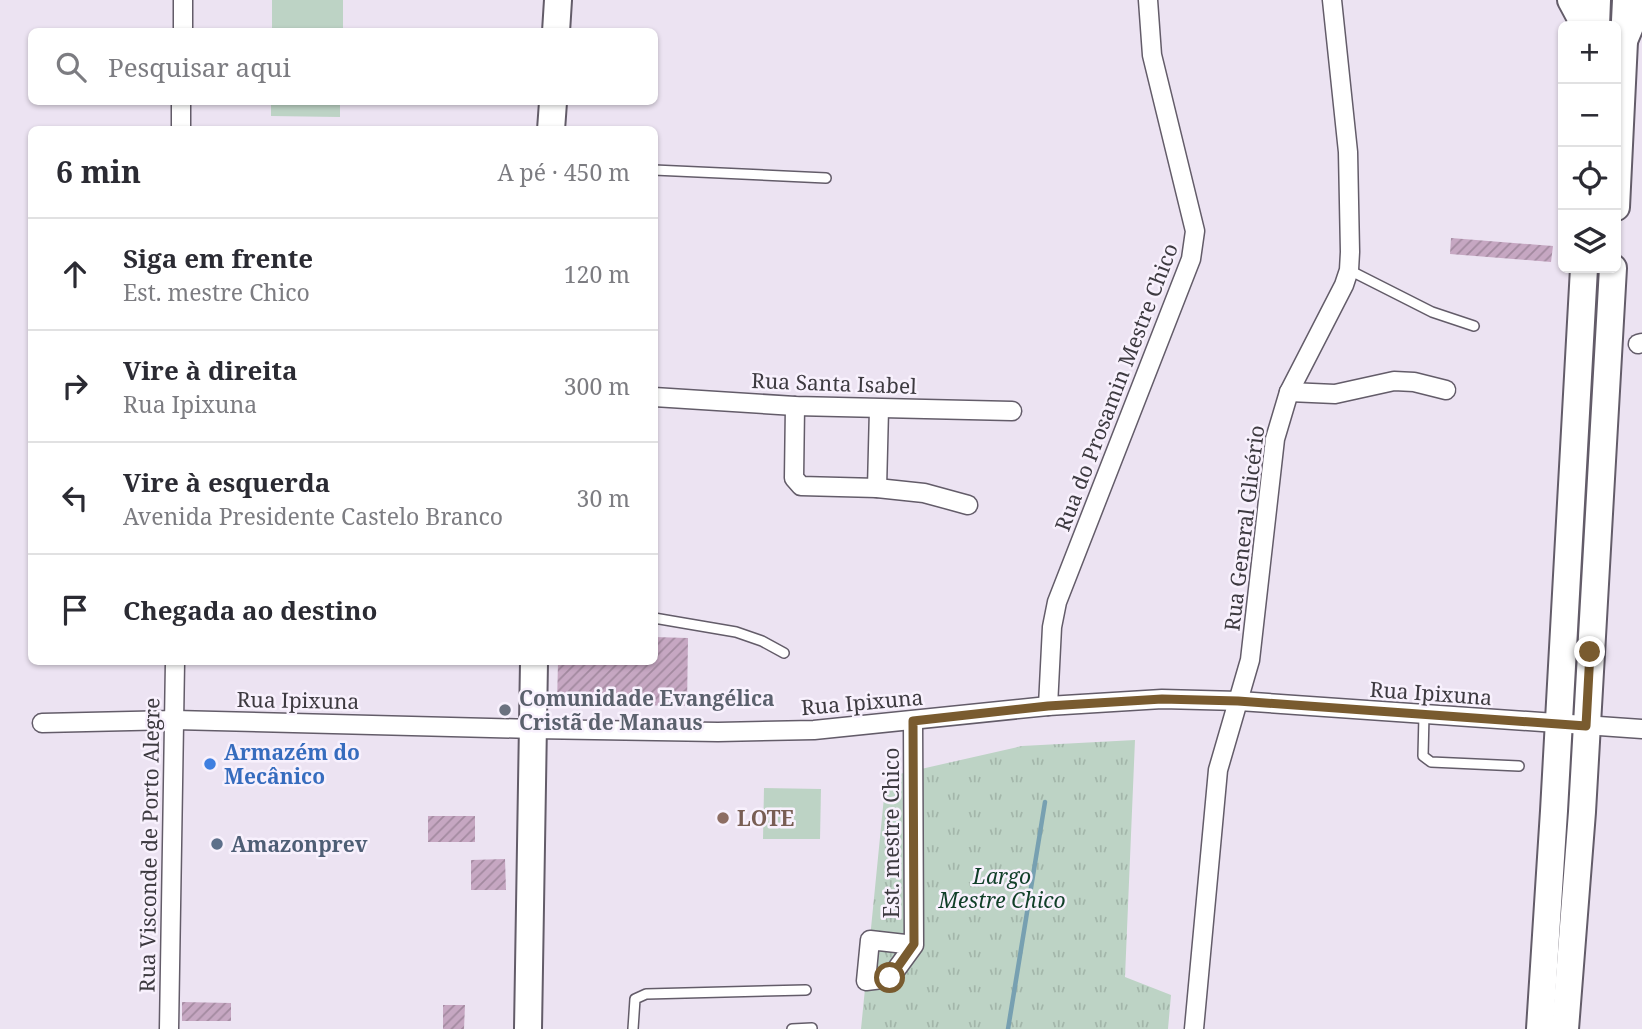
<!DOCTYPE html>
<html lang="pt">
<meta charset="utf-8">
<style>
body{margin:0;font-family:"Noto Serif",serif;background:#f2f2f3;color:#2b2b33}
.controls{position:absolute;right:21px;top:21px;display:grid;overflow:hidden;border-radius:10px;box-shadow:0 2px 5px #0004}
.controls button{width:63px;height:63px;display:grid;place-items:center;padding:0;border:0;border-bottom:2px solid #e1e1e2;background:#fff;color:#2b2b33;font:35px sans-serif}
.stop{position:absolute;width:21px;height:21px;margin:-16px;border:5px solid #795b2f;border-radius:50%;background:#fff}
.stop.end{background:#795b2f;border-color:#fff;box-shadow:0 2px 7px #0008}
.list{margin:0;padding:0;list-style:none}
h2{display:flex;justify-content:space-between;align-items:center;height:91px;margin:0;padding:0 28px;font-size:30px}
h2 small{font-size:23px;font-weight:400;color:#7c7c81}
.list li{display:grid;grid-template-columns:46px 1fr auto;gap:21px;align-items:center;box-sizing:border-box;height:112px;padding:0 28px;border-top:2px solid #e1e1e2}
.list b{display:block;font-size:26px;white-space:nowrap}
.list p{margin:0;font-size:23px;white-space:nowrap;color:#7c7c81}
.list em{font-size:23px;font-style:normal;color:#7c7c81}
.icon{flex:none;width:38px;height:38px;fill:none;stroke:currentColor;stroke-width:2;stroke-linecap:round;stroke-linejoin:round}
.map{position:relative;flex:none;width:1642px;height:1029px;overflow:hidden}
.search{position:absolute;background:#fff;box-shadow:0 2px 5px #0004;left:28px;top:28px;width:630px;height:77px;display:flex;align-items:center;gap:18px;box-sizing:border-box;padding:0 24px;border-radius:10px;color:#7c7c81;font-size:26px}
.panel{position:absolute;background:#fff;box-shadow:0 2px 5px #0004;left:28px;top:126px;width:630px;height:539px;border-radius:10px}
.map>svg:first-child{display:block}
.grass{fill:#bdd3c5}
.park{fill:url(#park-tufts)}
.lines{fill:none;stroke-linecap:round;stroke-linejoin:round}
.stream{stroke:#77a0b1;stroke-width:4.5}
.building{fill:url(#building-hatch)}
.lane-casing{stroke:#635c69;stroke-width:12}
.street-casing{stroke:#635c69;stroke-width:21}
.secondary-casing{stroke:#635c69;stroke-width:30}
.primary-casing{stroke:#635c69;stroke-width:32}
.lane{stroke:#fff;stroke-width:9}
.street{stroke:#fff;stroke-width:18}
.secondary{stroke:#fff;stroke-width:26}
.primary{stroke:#fff;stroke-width:28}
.route{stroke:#795b2f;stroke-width:9}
.worship-dot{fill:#6b7280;stroke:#f8f1fd;stroke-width:2.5}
.shop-dot{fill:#3f7fe0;stroke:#f8f1fd;stroke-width:2.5}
.education-dot{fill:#8d6e63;stroke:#f8f1fd;stroke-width:2.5}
.service-dot{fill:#5c6f8a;stroke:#f8f1fd;stroke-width:2.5}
.labels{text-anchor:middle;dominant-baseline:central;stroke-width:5;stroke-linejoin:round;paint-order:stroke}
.street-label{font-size:21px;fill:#3d3a40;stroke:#f8f1fd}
.worship-label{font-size:21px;font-weight:bold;fill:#5b616d;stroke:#f8f1fd;text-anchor:start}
.shop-label{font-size:21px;font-weight:bold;fill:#366cbe;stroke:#f8f1fd;text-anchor:start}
.education-label{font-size:21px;font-weight:bold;fill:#785e54;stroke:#f8f1fd;text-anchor:start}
.service-label{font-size:21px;font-weight:bold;fill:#4e5e75;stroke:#f8f1fd;text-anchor:start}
.park-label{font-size:21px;font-style:italic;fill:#103f28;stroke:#f8f1fd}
</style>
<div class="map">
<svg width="1642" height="1029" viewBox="0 0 1642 1029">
<defs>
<pattern id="park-tufts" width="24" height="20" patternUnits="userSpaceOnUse" patternTransform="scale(1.75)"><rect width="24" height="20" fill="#bdd3c5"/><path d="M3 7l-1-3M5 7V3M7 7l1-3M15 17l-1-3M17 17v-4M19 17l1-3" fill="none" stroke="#a3b6aa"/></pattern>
<pattern id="building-hatch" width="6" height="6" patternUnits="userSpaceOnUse" patternTransform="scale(1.75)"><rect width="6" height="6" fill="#c6a7c2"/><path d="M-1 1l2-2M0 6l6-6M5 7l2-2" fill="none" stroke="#a2899f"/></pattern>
</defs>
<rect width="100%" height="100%" fill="#ece3f2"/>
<g class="grass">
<rect x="272" y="0" width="71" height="31"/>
<polygon points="271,102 340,102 340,117 271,116"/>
<polygon points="764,788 821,789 820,839 763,839"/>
</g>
<polygon class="park" points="1135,740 1125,977 1171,995 1168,1029 861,1029 886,777 1022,746"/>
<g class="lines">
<polyline class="stream" points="1008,1029 1045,802"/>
</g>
<g class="building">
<polygon points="1451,238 1553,246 1551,262 1450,254"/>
<polygon points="654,637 688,638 687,706 557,704 558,662 654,662"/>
<rect x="428" y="816" width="47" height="26"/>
<polygon points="505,859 506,890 471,890 471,860"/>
<polygon points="182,1002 231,1003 231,1021 182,1021"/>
<polygon points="443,1005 465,1005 464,1029 443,1029"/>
</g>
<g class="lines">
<g class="lane-casing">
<g id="lane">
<polyline points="654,170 826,178"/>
<polyline points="1349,270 1432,312 1474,326"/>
<polyline points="654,618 736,632 762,641 784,653"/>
<polyline points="1424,715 1423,756 1431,762 1519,766"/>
<polyline points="633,1029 635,999 646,994 806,990"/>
<polyline points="792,1029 812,1028"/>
</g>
</g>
<g class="street-casing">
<g id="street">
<polyline points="183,32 183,0"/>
<polyline points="181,130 181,102"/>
<polyline points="1638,344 1642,343"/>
<polyline points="1289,392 1335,394 1394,381 1414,382 1446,390"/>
<polyline points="654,397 795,406 1012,411"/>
<polyline points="795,406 794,478 801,486 877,488 924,493 968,505"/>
<polyline points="877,488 879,409"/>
<polyline points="1048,706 1052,627 1057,602 1191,259 1195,231 1152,55 1148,0"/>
<polyline points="913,721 914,945 870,940 866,981 890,978 914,945"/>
<polyline points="42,723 175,720 533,729 718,732 814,730 1048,706 1162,699 1239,701 1642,729"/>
<polyline points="169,1029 175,662"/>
<polyline points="1194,1029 1218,770 1250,660 1275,439 1289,392 1344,285 1349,270 1350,252 1348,152 1332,0"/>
</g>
</g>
<g class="secondary-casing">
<g id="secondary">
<polyline points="1571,0 1585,26"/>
<polyline points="1596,26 1597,0"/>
<polyline points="556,32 558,0"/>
<polyline points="551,130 553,102"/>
<polyline points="1616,207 1626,0"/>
<polyline points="528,1029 534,662"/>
<polyline points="1540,1029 1554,811 1584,268"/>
<polyline points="1565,1029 1582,812 1613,268"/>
</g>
</g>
<g class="primary-casing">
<polyline id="primary" points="1624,38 1632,19 1642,6"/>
</g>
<use href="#lane" class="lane"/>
<use href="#street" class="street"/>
<use href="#secondary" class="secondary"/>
<use href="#primary" class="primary"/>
</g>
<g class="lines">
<polyline class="route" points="890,978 914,944 913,721 1048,706 1162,699 1238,701 1586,726 1590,652"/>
</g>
<circle class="worship-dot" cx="505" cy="710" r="7"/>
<circle class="shop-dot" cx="210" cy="764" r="7"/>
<circle class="education-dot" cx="723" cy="818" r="7"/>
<circle class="service-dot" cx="217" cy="844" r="7"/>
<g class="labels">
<g class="street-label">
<text transform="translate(834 383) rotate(2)">Rua Santa Isabel</text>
<text transform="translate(1116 387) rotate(-69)">Rua do Prosamin Mestre Chico</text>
<text transform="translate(1244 528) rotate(-83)">Rua General Glicério</text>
<text transform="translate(1431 693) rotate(4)">Rua Ipixuna</text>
<text transform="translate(298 700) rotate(1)">Rua Ipixuna</text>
<text transform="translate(862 702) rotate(-5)">Rua Ipixuna</text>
<text transform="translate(891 833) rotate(-90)">Est. mestre Chico</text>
<text transform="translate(149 845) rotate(-89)">Rua Visconde de Porto Alegre</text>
</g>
<g class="worship-label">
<text x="519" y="698">Comunidade Evangélica<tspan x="519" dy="24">Cristã de Manaus</tspan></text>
</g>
<g class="shop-label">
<text x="224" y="752">Armazém do<tspan x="224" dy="24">Mecânico</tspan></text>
</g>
<g class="education-label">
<text x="737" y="818">LOTE</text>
</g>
<g class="service-label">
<text x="231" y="844">Amazonprev</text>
</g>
<g class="park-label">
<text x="1002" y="876">Largo<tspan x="1002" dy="24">Mestre Chico</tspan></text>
</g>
</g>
</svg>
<div class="controls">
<button>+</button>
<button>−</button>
<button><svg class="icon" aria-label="locate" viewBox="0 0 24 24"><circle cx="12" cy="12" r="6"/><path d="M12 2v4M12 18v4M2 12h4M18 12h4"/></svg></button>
<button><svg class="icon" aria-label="layers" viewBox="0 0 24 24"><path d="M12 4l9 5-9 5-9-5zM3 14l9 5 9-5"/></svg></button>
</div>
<div class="stop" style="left:890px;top:978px"></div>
<div class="stop end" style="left:1590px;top:652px"></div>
<div class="search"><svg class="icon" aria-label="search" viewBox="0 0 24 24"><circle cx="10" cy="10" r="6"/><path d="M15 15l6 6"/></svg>Pesquisar aqui</div>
<section class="panel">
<h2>6 min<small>A pé · 450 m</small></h2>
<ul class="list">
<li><svg class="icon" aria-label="ahead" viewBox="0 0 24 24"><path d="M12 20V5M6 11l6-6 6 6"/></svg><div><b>Siga em frente</b><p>Est. mestre Chico</p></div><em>120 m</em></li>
<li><svg class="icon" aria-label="right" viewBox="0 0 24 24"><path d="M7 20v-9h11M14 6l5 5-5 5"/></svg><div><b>Vire à direita</b><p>Rua Ipixuna</p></div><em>300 m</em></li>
<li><svg class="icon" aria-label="left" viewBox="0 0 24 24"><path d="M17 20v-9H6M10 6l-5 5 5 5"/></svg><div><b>Vire à esquerda</b><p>Avenida Presidente Castelo Branco</p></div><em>30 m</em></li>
<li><svg class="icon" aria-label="arrive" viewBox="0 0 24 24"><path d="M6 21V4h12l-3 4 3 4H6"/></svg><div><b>Chegada ao destino</b></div></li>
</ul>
</section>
</div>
